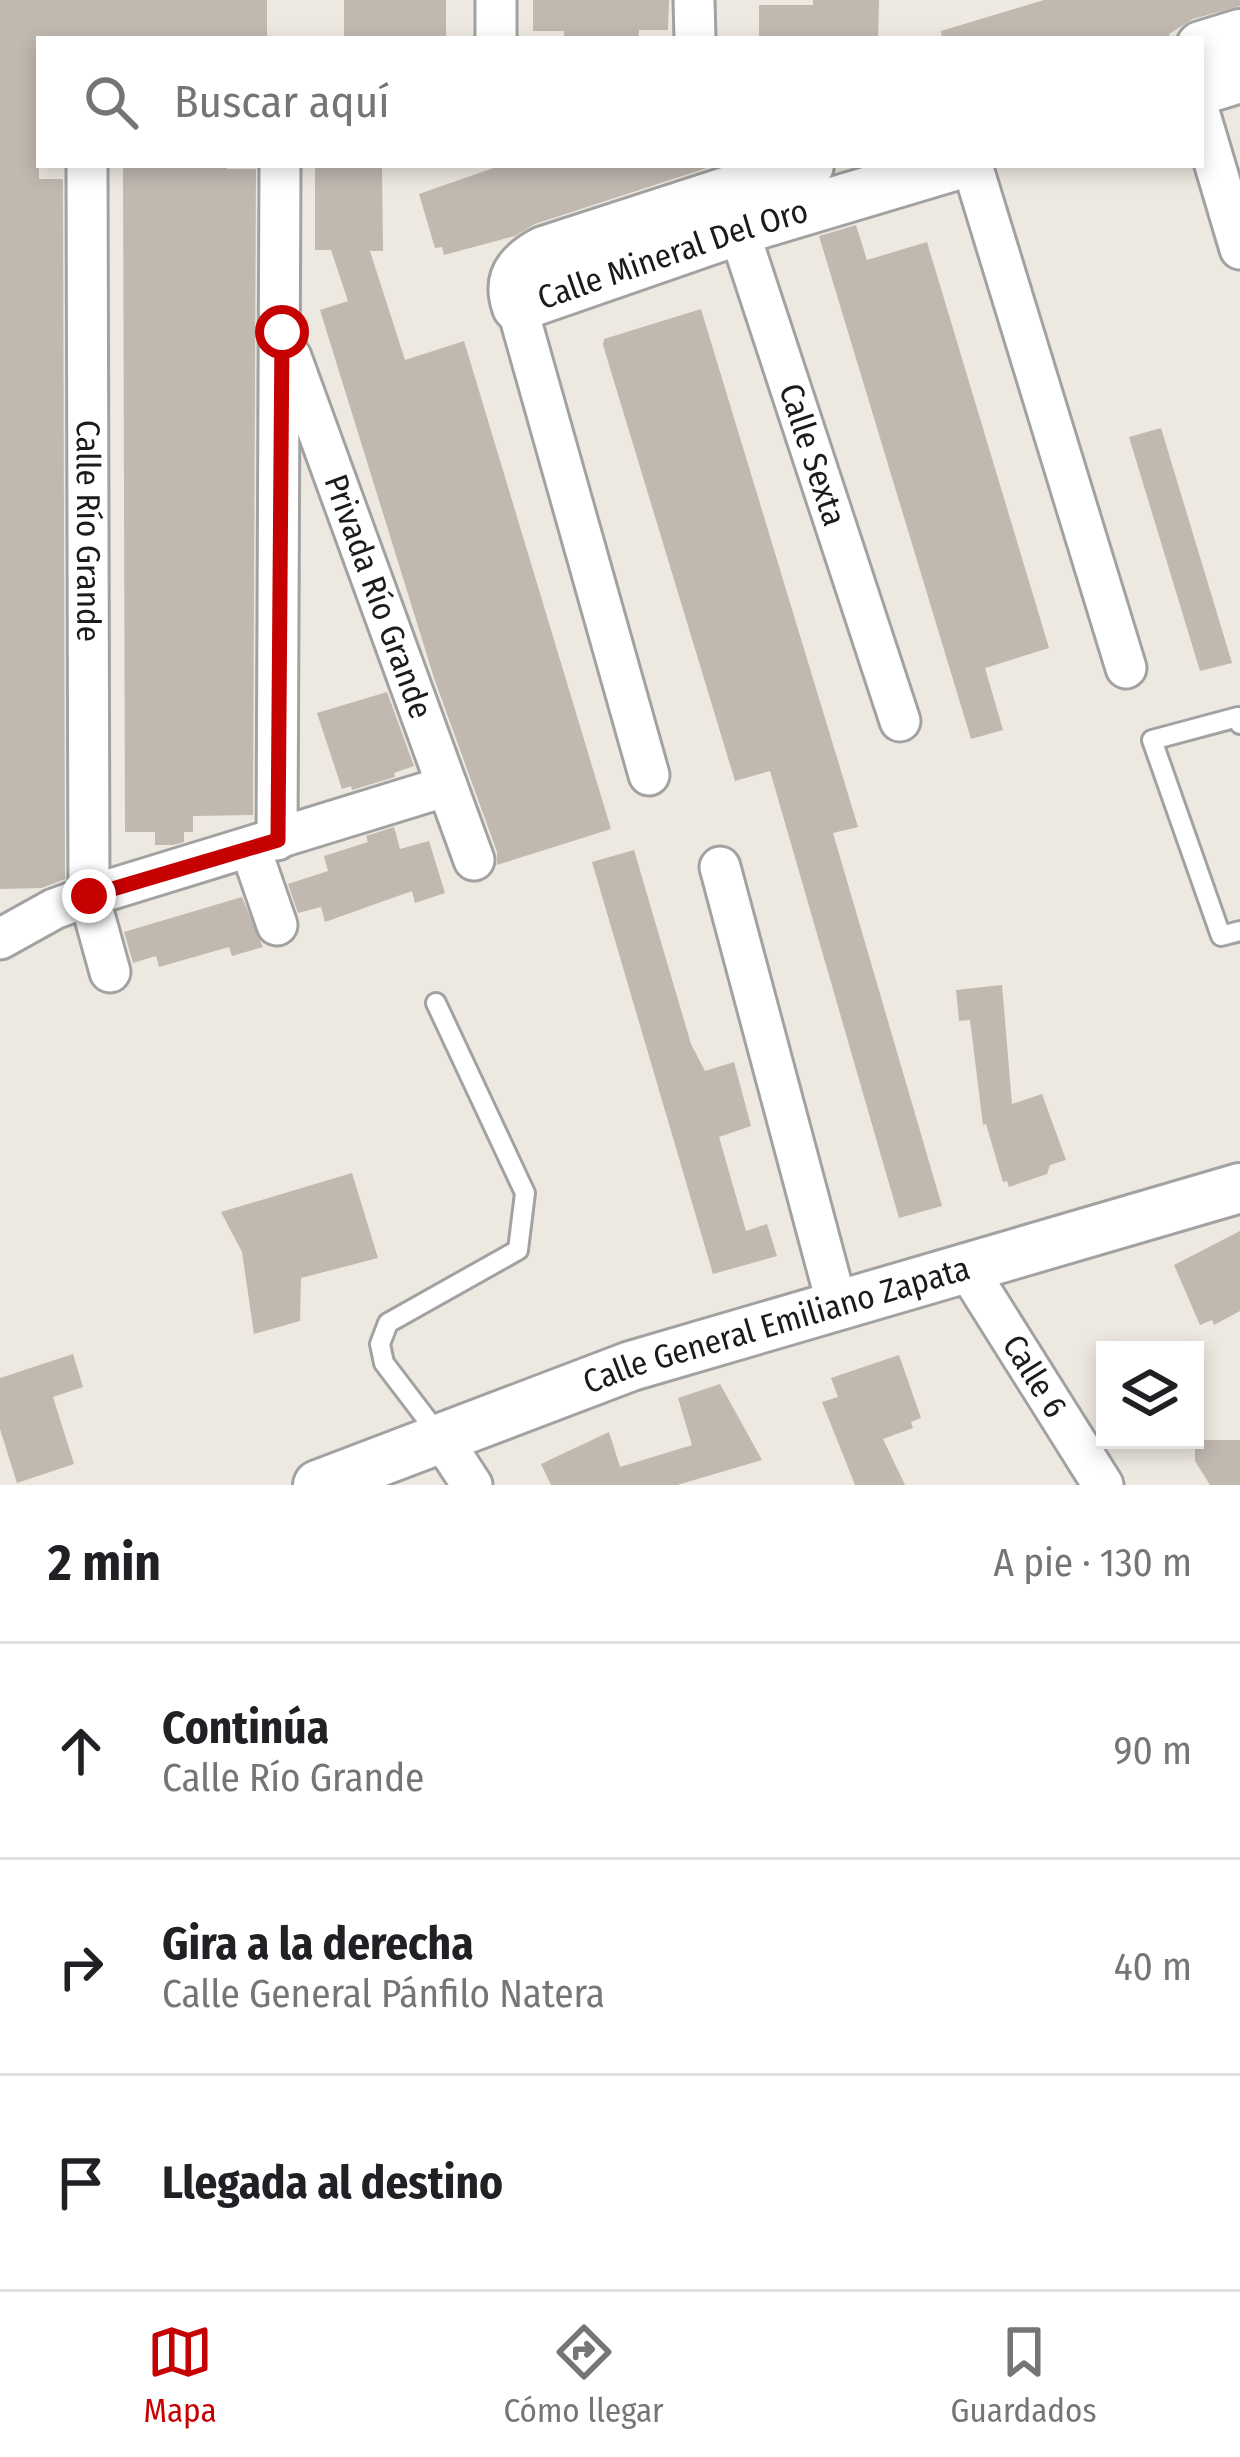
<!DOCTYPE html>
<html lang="es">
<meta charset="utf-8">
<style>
body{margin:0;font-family:"Fira Sans Condensed",sans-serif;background:#f2f2f2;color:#202124}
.controls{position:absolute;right:36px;bottom:36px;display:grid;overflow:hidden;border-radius:0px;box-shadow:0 6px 18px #0003}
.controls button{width:108px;height:108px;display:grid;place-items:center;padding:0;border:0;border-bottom:3px solid #e0e0e0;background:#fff;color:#202124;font:60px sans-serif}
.stop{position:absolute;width:36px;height:36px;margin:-27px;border:9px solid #c60102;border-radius:50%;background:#fff}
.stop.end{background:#c60102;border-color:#fff;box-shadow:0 3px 12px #0008}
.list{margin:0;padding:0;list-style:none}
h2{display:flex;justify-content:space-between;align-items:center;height:156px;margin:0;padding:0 48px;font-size:51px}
h2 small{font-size:39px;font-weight:400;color:#757577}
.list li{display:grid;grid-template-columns:78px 1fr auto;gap:36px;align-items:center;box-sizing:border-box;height:216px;padding:0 48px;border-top:3px solid #e0e0e0}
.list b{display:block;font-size:45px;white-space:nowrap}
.list p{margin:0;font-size:39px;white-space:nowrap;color:#757577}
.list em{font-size:39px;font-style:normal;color:#757577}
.icon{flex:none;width:66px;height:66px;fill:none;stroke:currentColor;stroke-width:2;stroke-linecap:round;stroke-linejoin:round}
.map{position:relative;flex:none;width:1240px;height:1485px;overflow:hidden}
.search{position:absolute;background:#fff;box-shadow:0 6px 18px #0003;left:36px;right:36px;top:36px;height:132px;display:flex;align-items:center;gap:30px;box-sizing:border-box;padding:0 42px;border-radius:0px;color:#757577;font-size:45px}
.sheet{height:804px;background:#fff}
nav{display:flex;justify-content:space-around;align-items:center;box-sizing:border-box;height:168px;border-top:3px solid #e0e0e0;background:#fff;font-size:33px;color:#757577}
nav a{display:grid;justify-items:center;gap:6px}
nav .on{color:#c60102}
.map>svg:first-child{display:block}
.building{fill:#c1b8b0}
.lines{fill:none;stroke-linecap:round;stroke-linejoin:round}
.service-casing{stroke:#a2a2a2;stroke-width:24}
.minor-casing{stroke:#a2a2a2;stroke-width:45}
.tertiary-casing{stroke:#a2a2a2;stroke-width:54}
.service{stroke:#fff;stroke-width:18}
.minor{stroke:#fff;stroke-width:39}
.tertiary{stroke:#fff;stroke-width:48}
.route{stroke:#c60102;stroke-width:15}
.labels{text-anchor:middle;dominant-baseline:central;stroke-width:12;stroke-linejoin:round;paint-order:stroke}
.street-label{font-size:33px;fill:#1b1b1b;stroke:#fff}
</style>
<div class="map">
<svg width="1240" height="1485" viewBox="0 0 1240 1485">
<rect width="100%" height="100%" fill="#ede9e1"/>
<g class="building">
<polygon points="0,0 267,0 267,39 39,39 39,179 63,179 65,879 42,888 0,889"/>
<rect x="344" y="0" width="102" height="39"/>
<polygon points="533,0 669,0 668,30 639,30 638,39 564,39 564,31 533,31"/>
<polygon points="813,0 879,0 878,39 759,39 759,5 813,5"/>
<polygon points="1044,0 1240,0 1240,6 1193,19 1169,34 1171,39 942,39 941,31"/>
<polygon points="123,165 226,165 227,169 256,169 253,815 193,816 193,832 184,832 184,842 173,845 155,845 155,832 125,832"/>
<polygon points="315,165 382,165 383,251 370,251 405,360 464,341 611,829 497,865 497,852 434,678 320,310 348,301 331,250 315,250"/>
<polygon points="502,165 716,165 535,224 515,236 444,255 442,247 435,248 419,194"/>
<polygon points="856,225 867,260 927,242 1049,648 985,668 1003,730 971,739 819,236"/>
<polygon points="701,309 858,827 833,833 942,1206 899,1218 770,771 735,781 603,345 604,339"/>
<polygon points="1161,428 1232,663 1200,671 1129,437"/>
<polygon points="387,692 414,766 394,773 395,777 352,790 351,786 342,789 317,713"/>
<polygon points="394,827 400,849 429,841 445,893 415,903 412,891 325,922 321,907 298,913 288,884 328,871 324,856 368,842 366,836"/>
<polygon points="634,850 691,1044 705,1071 734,1062 751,1126 719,1137 746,1231 767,1224 777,1256 713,1274 592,862"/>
<polygon points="242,897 263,947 232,956 229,947 159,967 156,956 133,963 124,932"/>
<polygon points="1002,985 1012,1104 1042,1094 1066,1160 1050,1165 1047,1174 1009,1187 1007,1181 1003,1182 986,1124 983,1125 970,1020 959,1021 956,990"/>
<polygon points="352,1173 378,1258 301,1278 300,1321 254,1334 242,1252 221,1212"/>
<polygon points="1240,1231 1240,1311 1214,1325 1212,1320 1200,1325 1174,1265"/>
<polygon points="73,1354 83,1387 53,1397 74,1464 17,1483 0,1429 0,1378"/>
<polygon points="899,1355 921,1418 911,1422 913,1428 883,1439 905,1485 855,1485 822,1402 838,1397 831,1378"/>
<polygon points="720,1384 762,1460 677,1485 551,1485 541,1464 609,1432 620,1467 692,1445 678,1398"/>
<polygon points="1195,1440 1240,1440 1240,1485 1210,1485 1195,1461"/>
</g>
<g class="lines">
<g class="service-casing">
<g id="service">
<polyline points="1240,724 1238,717 1152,740 1221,936 1240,931"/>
<polyline points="436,1003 525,1193 518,1250 388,1323 380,1344 384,1363 438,1434"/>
</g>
</g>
<g class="minor-casing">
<g id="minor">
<polyline points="496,0 496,39"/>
<polyline points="694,0 695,39"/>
<polyline points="1201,118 1240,249"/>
<path id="s1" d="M87 165 89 896 110 972"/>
<polyline points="972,165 1126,668"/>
<path id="s2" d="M729 201 900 721"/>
<polyline points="517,307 649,775"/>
<path id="s3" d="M291 357 474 860"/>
<polyline points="277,840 280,165"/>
<polyline points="250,847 277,925"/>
<polyline points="720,867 837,1305"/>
<polyline points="0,939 54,909 89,896 447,786"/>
<path id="s4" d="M966 1267 1103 1485"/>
<polyline points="440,1436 472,1485"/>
</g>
</g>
<g class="tertiary-casing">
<g id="tertiary">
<polyline points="1201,46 1240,34"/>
<polyline points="1201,90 1240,78"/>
<path id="s5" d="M809 165 544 251C519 264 507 279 517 307L739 230 957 165"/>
<path id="s6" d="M318 1485 631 1366 1240 1188"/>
</g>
</g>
<use href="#service" class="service"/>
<use href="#minor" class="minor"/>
<use href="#tertiary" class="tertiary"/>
</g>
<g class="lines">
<polyline class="route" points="89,896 278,840 282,332"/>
</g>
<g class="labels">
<g class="street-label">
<text stroke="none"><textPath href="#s5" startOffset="513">Calle Mineral Del Oro</textPath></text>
<text stroke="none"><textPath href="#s2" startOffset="267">Calle Sexta</textPath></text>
<text stroke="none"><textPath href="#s1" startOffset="366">Calle Río Grande</textPath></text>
<text stroke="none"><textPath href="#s3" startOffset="255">Privada Río Grande</textPath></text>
<text stroke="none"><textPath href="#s6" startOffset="486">Calle General Emiliano Zapata</textPath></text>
<text stroke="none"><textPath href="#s4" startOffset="129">Calle 6</textPath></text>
</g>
</g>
</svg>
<div class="controls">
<button><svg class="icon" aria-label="layers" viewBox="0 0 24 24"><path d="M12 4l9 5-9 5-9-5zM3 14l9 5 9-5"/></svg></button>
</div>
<div class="stop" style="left:282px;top:332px"></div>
<div class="stop end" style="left:89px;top:896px"></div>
<div class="search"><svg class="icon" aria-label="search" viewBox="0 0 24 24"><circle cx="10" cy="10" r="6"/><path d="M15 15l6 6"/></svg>Buscar aquí</div>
</div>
<section class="sheet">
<h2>2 min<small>A pie · 130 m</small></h2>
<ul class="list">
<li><svg class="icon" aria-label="ahead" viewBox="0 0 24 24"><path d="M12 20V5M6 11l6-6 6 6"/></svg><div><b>Continúa</b><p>Calle Río Grande</p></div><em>90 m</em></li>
<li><svg class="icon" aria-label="right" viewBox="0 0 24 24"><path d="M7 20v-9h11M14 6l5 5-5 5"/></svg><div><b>Gira a la derecha</b><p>Calle General Pánfilo Natera</p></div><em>40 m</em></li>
<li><svg class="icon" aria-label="arrive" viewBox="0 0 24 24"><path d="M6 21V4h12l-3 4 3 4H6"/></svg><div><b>Llegada al destino</b></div></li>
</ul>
</section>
<nav>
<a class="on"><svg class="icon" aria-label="map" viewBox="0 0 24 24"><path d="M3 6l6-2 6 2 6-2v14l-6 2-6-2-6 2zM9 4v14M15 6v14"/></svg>Mapa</a>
<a><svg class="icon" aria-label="directions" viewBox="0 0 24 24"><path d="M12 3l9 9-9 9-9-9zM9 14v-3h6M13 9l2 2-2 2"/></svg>Cómo llegar</a>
<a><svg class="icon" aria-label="saved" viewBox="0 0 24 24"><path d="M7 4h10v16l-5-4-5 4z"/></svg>Guardados</a>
</nav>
